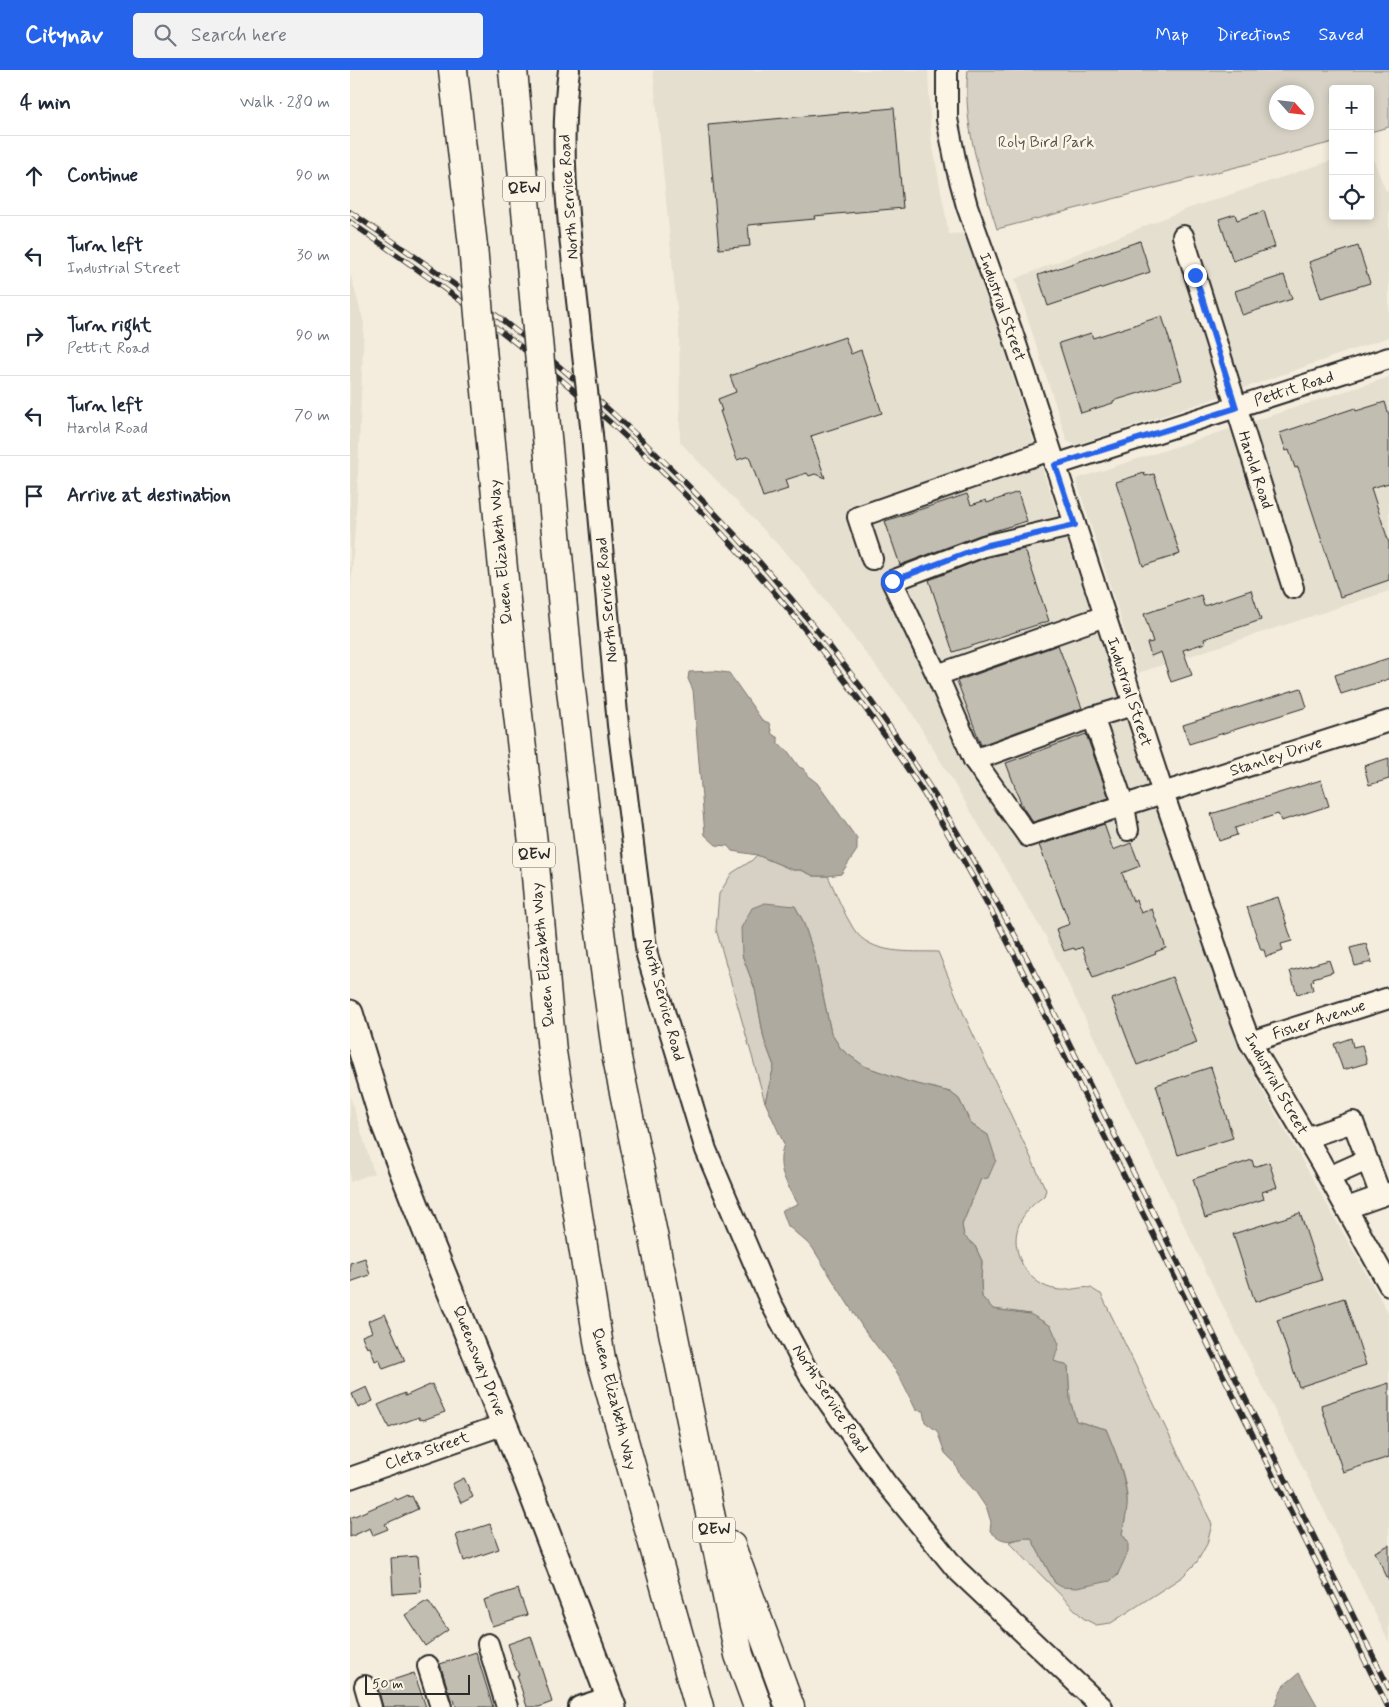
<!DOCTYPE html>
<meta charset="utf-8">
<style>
body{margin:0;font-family:Mynerve,sans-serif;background:#f2f2f3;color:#1f2937}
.controls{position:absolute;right:15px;top:15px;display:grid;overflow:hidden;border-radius:5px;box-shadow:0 2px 8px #0003}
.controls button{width:45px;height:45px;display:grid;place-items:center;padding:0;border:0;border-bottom:1px solid #e0e1e3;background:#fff;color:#1f2937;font:25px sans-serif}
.compass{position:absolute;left:919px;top:15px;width:45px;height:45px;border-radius:50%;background:#fff;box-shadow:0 2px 8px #0003;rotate:117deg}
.scale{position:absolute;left:15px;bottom:12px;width:105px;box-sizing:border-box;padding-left:5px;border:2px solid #2b2b2b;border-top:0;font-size:14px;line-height:18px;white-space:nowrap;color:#2b2b2b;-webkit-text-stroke:4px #fcf5e5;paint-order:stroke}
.stop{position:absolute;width:15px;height:15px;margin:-11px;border:4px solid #2563eb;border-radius:50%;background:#fff}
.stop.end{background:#2563eb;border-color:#fff;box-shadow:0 1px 5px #0008}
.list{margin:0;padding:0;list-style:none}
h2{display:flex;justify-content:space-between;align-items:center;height:65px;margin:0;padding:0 20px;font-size:21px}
h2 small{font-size:16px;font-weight:400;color:#747a83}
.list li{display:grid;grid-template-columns:32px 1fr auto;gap:15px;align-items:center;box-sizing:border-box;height:80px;padding:0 20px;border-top:1px solid #e0e1e3}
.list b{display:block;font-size:19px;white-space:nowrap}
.list p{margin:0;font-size:16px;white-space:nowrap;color:#747a83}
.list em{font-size:16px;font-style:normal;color:#747a83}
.icon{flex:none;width:28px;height:28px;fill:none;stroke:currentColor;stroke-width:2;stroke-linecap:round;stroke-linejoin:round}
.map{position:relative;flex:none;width:1039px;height:1637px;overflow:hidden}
header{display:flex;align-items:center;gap:30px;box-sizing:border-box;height:70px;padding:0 25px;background:#2563eb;color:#fff}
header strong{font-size:24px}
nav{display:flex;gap:28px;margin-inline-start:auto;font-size:18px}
.search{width:350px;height:45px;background:#f2f2f3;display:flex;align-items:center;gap:12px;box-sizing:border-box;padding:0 18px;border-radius:5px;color:#747a83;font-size:19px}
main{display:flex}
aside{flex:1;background:#fff}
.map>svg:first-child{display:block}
.built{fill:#e5dfd0}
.green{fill:#d6d1c4;stroke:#807e78;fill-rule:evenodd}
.water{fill:#afaaa0;stroke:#7a7771}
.building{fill:#c2bdb1;stroke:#2b2b2b}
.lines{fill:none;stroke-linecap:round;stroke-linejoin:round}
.minor-casing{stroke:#2b2b2b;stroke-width:24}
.major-casing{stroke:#2b2b2b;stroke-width:29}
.highway-casing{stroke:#2b2b2b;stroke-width:31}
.minor{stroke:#fcf5e5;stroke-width:20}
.major{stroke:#fcf5e5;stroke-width:25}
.highway{stroke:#fcf5e5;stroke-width:28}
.rail-casing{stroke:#2b2b2b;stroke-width:5.5}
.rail{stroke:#fcf5e5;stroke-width:4;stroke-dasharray:11;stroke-linecap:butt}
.minor-bridge-casing{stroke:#2b2b2b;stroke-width:24;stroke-linecap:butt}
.highway-bridge-casing{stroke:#2b2b2b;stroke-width:31;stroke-linecap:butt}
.minor-bridge{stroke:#fcf5e5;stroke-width:20}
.highway-bridge{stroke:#fcf5e5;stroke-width:28}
.route{stroke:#2563eb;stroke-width:6}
.labels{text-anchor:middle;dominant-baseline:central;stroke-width:5;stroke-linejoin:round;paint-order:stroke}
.shield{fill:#fcf5e5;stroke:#6a6863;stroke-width:1}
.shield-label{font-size:15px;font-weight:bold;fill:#2b2b2b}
.park-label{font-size:16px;fill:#565451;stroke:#fcf5e5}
.street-label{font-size:16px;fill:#2b2b2b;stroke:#fcf5e5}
</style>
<header>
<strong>Citynav</strong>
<div class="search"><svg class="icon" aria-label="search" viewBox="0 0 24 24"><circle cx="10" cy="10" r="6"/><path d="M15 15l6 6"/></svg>Search here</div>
<nav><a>Map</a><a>Directions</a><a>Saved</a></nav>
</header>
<main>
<aside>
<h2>4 min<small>Walk · 280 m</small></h2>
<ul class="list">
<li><svg class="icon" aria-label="ahead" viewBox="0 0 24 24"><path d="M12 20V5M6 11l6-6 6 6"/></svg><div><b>Continue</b></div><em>90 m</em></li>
<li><svg class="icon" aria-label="left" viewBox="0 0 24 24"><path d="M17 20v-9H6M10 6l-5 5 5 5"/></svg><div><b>Turn left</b><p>Industrial Street</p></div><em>30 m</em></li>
<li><svg class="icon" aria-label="right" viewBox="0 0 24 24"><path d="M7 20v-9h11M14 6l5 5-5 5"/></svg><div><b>Turn right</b><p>Pettit Road</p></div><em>90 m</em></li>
<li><svg class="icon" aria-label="left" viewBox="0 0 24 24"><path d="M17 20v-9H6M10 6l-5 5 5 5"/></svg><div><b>Turn left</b><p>Harold Road</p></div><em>70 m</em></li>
<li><svg class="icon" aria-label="arrive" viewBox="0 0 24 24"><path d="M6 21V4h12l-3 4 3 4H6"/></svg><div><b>Arrive at destination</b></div></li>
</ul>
</aside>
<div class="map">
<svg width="1039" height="1637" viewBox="0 0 1039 1637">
<rect width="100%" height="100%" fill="#f4edde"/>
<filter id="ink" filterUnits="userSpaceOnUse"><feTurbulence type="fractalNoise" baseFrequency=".02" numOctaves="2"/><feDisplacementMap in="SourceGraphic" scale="10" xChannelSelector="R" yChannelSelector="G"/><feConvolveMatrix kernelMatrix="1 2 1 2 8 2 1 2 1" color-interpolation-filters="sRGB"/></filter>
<g filter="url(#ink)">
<g class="built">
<polygon points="303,0 578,0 581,67 599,164 617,163 695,407 880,952 896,991 1039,1244 1039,1572 864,1218 696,867 560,640 448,496 330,372 329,261"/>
<polygon points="1020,81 1036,121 1039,120 1039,267 854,332 726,375 717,371 665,209 834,140 983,90 983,146 1020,146"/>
<polygon points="0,203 14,253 7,429 0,530"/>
<polygon points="1039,307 1039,521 788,603 726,409"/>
<polygon points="0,1026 24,1103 0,1112"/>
</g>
<g class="green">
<path d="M618 0H1039V57L1020 62V19H983V72L647 159C631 107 612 55 618 0ZM926 22H956V52H926Z"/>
<path d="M407 785 443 800H451L464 806H478C486 823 493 842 503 858 520 886 561 881 588 882L615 947 696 1120 694 1126C679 1137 667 1149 666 1169 666 1194 684 1218 710 1220 719 1221 732 1216 741 1218 744 1220 748 1223 751 1224L862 1454 857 1474 847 1492 832 1507 761 1553 746 1555 733 1548 659 1472 673 1468H681L705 1513 767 1506 778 1472 772 1464C774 1454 777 1443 777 1432 778 1410 764 1379 756 1359L726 1351 720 1330 718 1296 703 1291 680 1244 643 1239 632 1227 631 1212 632 1191 625 1176 614 1167 612 1155 631 1108 638 1065 621 1054 609 1029 600 1022 559 1012 514 996 491 979 481 963 465 887 453 851 445 836 392 885 405 919 414 969 424 996 415 1032 366 859 369 824 382 803 401 791Z"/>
</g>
<g class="water">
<polygon points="364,601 379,603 412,650 419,653 422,664 428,668 428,674 437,680 449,697 454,699 458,706 467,713 507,769 507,780 491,804 478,806 464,806 451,800 443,800 407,785 382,781 378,776 366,775 355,765 343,620 338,609 339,602"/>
<path d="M415 833 445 836 453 851 465 887 481 963 491 979 514 996 559 1012 600 1022 609 1029 621 1054 638 1065 646 1090 638 1108 631 1109 612 1155 614 1166 625 1176 632 1191 631 1212 632 1227 643 1239 680 1244 701 1256 709 1274 704 1291 718 1296 720 1330 726 1351 756 1359C765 1381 775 1405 777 1429 778 1440 774 1453 772 1464L778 1472V1482L767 1506 760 1511 727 1518 712 1517 705 1513 681 1468C662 1468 657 1477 640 1461L641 1452 637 1439 625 1421 610 1405 604 1392 595 1383 587 1361 575 1352 573 1341 566 1340 548 1304 513 1258 462 1177 438 1156 432 1140 448 1134C437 1113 425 1099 434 1074L415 1032 424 996 414 969 405 919 392 885 391 858 402 838Z"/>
<polygon points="949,1603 968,1637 924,1637 933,1616"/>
</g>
<g class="building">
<polygon points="544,38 553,138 464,146 465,149 398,155 400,176 369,179 358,55"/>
<polygon points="914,141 925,177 883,191 869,149 885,144 887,150"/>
<polygon points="790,171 800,202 698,236 688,205"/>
<polygon points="1008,176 1020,213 971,228 959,192"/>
<polygon points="934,205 942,229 892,245 885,221"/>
<polygon points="812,246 832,310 763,331 763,333 731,343 709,273 741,263 743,268"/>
<polygon points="495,267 501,284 511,280 532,343 461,366 475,408 465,404 459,406 457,403 435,410 438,419 413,427 399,386 387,390 370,341 372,341 368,329 386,322 380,306"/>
<polygon points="1035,332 1039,345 1039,413 1021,418 1039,473 1039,510 990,527 948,397 945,398 939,380 936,381 930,363 1005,338 1006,341"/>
<polygon points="794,403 795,406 804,404 830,484 793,496 766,412"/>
<polygon points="668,422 677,451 630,465 550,495 535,451 617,424 621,435 636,430 637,433"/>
<polygon points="675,479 699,551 603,582 579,510 637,487"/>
<polygon points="901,520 911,550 854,569 855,573 833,580 842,605 821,612 811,582 801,586 797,573 803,572 794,544 851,525 854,536"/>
<polygon points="708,575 732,638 631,675 607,611"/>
<polygon points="1039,588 1039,609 991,624 985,605"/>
<polygon points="951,618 957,637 839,674 833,655"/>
<polygon points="736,664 759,728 683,752 673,738 656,693"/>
<polygon points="1039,688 1039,709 1019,715 1014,696"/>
<polygon points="971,710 979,736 931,751 928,744 885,758 887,765 869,771 861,744"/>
<polygon points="754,754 763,780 781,773 790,796 772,803 783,831 786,830 791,843 802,839 816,878 805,882 806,884 743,908 732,877 725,880 724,878 714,881 706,859 720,854 689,775"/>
<polygon points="928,827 942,871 931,874 933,881 916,887 914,880 911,880 897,837"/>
<polygon points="1016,874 1022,892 1005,896 1000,878"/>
<polygon points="979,890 983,902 963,908 964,911 961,912 963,920 947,924 940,901"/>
<polygon points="822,907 847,973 787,995 762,929"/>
<polygon points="1001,968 1003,977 1012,975 1017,993 993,1000 984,974"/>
<polygon points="861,997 883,1068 828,1085 806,1015"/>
<polygon points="902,1090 904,1097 919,1092 927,1117 912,1122 914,1129 855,1148 843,1109"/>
<polygon points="950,1143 972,1210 905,1232 883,1164"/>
<polygon points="15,1188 20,1205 0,1212 0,1193"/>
<polygon points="994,1228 1016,1295 949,1317 927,1250"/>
<polygon points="35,1244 55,1291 33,1299 29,1289 25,1291 20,1277 17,1278 12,1266 22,1262 18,1251"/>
<polygon points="1039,1313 1039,1387 993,1402 971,1335"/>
<polygon points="82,1314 95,1342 73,1350 72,1349 70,1350 69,1347 39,1358 28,1335 55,1323 55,1326"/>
<polygon points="17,1317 23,1331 8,1338 2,1324"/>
<polygon points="114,1408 123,1427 111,1433 102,1414"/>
<polygon points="58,1425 59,1427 62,1426 68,1439 35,1454 38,1459 23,1465 20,1458 0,1467 0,1448 46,1428 47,1430"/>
<polygon points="140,1454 149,1479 114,1491 106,1465"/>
<polygon points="1039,1475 1039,1511 1025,1482"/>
<polygon points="68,1486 71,1522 43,1524 41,1488"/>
<polygon points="168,1519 177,1545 142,1556 134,1530"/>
<polygon points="75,1532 79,1532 98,1560 75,1576 55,1545"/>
<polygon points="181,1566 202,1632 189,1637 177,1637 167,1605 169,1605 161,1587 162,1586 158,1574"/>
<polygon points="126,1582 143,1637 106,1637 104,1629 101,1630 90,1594"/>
<polygon points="64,1603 76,1637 33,1637 27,1615"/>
</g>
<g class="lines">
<g class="minor-casing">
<g id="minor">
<path d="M219 0C207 89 222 179 231 267"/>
<polyline points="597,0 597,49 607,99 617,136 662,262 813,723 886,935 900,972 970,1091 1039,1215"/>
<polyline points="833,166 943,518"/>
<polyline points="242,365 268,655 297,885 356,1080 421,1233 460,1306 535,1412 606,1499 752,1637"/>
<polyline points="705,395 1039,288"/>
<polyline points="725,455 634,476 542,511 587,605 755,546"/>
<polyline points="522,489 508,447 700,380"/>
<polyline points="587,605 624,690 743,647 783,635"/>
<polyline points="743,647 774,736 778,760"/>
<polyline points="624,690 678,766 1039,651"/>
<polyline points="900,972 1039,928"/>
<polyline points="956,1068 1003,1052 1031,1126"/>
<polyline points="979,1107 1017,1090"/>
<polyline points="997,1138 1039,1123"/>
<polyline points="0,1408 155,1354"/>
<polyline points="138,1574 157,1637"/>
<polyline points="78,1596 91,1637"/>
<polyline points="15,1616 21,1637"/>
<polyline points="229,1637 260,1627"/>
</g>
</g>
<g class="major-casing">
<polyline id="major" points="0,943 33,1051 81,1174 178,1413 263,1637"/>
</g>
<g class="highway-casing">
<g id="highway">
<polyline points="103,0 123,176"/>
<polyline points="163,0 185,238"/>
<polyline points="132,279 162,593 183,773 202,982 251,1289 349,1637"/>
<polyline points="194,335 219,602 243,810 267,988 389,1585 408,1637"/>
<polyline points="381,1476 440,1637"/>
</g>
</g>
<use href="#minor" class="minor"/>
<use href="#major" class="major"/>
<use href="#highway" class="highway"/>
<g class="rail-casing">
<g id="rail">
<path d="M0 142C72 191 144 240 210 297 337 404 449 527 544 663 594 735 636 811 677 888L1039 1618"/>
<path d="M0 152C91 215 180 279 261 353 381 463 486 588 574 724 608 779 639 835 668 892L1038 1637"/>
</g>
</g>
<use href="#rail" class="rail"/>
<g class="minor-bridge-casing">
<polyline id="minor-bridge" points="231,267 242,365"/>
</g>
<g class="highway-bridge-casing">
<g id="highway-bridge">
<polyline points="123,176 132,279"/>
<polyline points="185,238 194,335"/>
</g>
</g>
<use href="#minor-bridge" class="minor-bridge"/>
<use href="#highway-bridge" class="highway-bridge"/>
</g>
</g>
<g class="lines" filter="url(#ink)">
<polyline class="route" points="542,511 634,476 725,455 705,395 886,338 845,205"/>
</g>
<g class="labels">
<g class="shield">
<rect x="153" y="106.5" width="42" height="25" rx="4"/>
<rect x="163" y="772.5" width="42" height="25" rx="4"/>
<rect x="343" y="1447.5" width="42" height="25" rx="4"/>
</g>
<g class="shield-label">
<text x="174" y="119">QEW</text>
<text x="184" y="785">QEW</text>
<text x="364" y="1460">QEW</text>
</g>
<g class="park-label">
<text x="696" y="72">Roly Bird Park</text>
</g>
<g class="street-label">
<text transform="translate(219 127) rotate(-94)">North Service Road</text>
<text transform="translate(652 237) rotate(71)">Industrial Street</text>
<text transform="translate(944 319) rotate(-18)">Pettit Road</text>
<text transform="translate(905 400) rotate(72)">Harold Road</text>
<text transform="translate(151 482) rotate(-95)">Queen Elizabeth Way</text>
<text transform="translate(257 530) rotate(-95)">North Service Road</text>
<text transform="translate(779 622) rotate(72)">Industrial Street</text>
<text transform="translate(926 687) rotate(-18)">Stanley Drive</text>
<text transform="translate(193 885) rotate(-95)">Queen Elizabeth Way</text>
<text transform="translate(313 930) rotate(75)">North Service Road</text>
<text transform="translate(969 950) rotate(-18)">Fisher Avenue</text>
<text transform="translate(926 1014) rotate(61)">Industrial Street</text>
<text transform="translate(129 1291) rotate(68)">Queensway Drive</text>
<text transform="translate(264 1329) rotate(76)">Queen Elizabeth Way</text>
<text transform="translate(480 1329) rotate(57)">North Service Road</text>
<text transform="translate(77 1381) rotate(-19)">Cleta Street</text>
</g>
</g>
</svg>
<div class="controls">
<button>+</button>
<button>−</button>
<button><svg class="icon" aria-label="locate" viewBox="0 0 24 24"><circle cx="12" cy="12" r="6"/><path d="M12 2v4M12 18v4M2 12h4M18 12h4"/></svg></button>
</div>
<svg class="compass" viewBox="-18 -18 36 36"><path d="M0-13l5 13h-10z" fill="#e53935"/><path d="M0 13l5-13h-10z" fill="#747a83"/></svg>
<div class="scale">50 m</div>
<div class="stop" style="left:542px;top:511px"></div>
<div class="stop end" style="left:845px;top:205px"></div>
</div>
</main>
